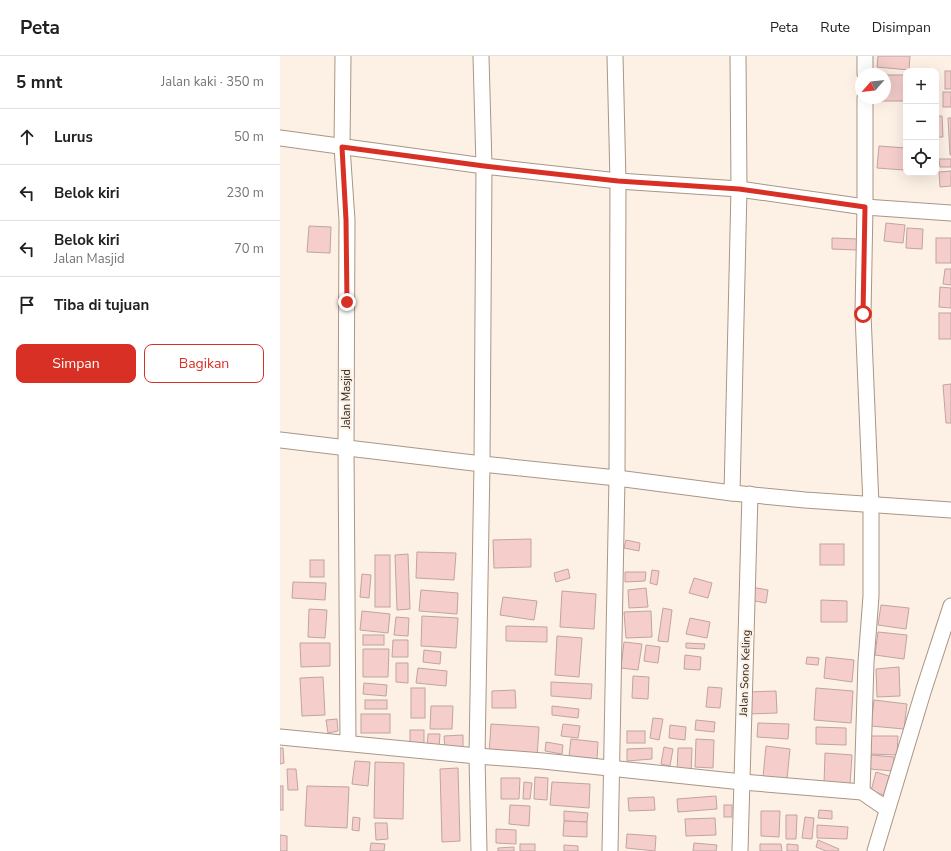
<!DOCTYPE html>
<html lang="id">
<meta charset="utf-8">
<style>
body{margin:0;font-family:"Nunito Sans",sans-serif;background:#f6f6f6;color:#202124}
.controls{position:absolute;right:12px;top:12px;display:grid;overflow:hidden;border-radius:8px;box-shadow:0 4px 16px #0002}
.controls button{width:36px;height:36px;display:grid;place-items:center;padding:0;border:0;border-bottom:1px solid #e0e0e0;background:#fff;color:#202124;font:20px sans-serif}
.compass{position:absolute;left:575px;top:12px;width:36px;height:36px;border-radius:50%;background:#fff;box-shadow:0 4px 16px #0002;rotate:243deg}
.stop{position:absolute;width:12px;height:12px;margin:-9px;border:3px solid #d93025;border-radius:50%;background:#fff}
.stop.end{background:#d93025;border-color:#fff;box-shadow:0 1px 4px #0008}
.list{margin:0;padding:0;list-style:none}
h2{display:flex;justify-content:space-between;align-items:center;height:52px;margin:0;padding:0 16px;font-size:17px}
h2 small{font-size:13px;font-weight:400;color:#757577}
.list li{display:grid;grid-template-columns:26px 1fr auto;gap:12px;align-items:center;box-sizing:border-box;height:56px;padding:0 16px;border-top:1px solid #e0e0e0}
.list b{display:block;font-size:15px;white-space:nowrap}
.list p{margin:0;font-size:13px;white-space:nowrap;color:#757577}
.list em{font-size:13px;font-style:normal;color:#757577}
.actions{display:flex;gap:8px;padding:12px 16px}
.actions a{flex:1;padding:9px 0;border:1px solid #d93025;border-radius:8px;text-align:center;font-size:14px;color:#d93025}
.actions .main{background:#d93025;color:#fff}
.icon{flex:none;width:22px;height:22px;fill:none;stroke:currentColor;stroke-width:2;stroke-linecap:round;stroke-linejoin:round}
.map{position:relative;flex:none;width:671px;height:795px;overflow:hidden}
header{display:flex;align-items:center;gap:24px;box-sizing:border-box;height:56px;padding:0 20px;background:#fff;border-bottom:1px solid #e0e0e0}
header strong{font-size:19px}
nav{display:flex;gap:22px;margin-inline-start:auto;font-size:14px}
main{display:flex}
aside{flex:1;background:#fff}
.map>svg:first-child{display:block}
.building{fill:#f5cecb;stroke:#c1a4a1}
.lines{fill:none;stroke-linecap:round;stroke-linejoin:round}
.minor-casing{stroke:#aa9684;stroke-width:17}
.minor{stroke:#fff;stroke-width:15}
.route{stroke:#d93025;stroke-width:5}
.labels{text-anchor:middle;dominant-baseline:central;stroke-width:4;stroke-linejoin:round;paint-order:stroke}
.street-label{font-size:11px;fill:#29211a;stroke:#fdf0e5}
</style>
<header>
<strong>Peta</strong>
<nav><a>Peta</a><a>Rute</a><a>Disimpan</a></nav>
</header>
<main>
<aside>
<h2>5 mnt<small>Jalan kaki · 350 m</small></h2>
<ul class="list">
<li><svg class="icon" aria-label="ahead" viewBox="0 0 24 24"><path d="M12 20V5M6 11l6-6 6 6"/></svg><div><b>Lurus</b></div><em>50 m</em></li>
<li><svg class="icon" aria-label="left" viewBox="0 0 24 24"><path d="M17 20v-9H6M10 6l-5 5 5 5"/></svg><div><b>Belok kiri</b></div><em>230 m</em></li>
<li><svg class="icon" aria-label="left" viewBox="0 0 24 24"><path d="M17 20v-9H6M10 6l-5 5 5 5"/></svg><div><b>Belok kiri</b><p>Jalan Masjid</p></div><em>70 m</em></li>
<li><svg class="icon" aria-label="arrive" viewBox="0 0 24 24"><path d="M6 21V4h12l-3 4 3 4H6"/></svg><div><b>Tiba di tujuan</b></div></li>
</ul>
<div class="actions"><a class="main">Simpan</a><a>Bagikan</a></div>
</aside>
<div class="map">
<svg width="671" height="795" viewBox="0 0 671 795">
<rect width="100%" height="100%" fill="#fdf0e5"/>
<g class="building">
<polygon points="598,0 630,0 629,14 597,11"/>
<rect x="665" y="15" width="6" height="18"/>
<polygon points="605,19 626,19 626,45 598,45 598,42 605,42"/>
<rect x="663" y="36" width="8" height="15"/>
<polygon points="656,60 662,60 663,81 656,81"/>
<polygon points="668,62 671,62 671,99 670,99"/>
<polygon points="599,90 626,92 624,114 597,112"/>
<polygon points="659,103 671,103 671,111 660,111"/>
<polygon points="671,115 671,130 660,131 659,116"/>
<polygon points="606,167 625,169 623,187 604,185"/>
<polygon points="29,170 51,171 50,197 27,196"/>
<polygon points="627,172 643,173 642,193 626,192"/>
<polygon points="552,182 578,183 577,194 552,193"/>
<rect x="656" y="182" width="15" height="25"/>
<polygon points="665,213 671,213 671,229 663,228"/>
<polygon points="660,231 671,232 671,252 659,251"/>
<rect x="659" y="257" width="12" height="26"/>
<polygon points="671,328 671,367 666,367 663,329"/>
<polygon points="251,483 251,511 214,512 213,484"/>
<polygon points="346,484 360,487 359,495 344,492"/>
<rect x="540" y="488" width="24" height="21"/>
<polygon points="137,496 176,497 174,524 136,522"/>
<polygon points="128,498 130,553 117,554 115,499"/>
<rect x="95" y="499" width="15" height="52"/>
<rect x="30" y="504" width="14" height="17"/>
<polygon points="288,513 290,522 276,526 274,517"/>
<polygon points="372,514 379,515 377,529 370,527"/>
<polygon points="345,516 366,516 365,525 345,526"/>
<polygon points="82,518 91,519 89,542 80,541"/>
<polygon points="414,522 432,527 428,542 409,537"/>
<polygon points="13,526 46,527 45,544 12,542"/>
<polygon points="471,531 488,534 486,547 469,544"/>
<polygon points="366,532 368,551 349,552 348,534"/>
<polygon points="141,534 178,537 177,558 139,555"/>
<polygon points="282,535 316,538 314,573 280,571"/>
<polygon points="223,541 257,545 254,564 220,559"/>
<polygon points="541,544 567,545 567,566 541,566"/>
<polygon points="601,549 629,552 626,573 598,569"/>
<polygon points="383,552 392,554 388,586 378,585"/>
<polygon points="29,553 47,554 45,582 28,581"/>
<polygon points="82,555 110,558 108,577 80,574"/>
<polygon points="371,555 372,581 346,582 344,556"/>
<polygon points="142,560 178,562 176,592 141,590"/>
<polygon points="116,561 129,562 128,580 114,579"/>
<polygon points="410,562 430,566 427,582 406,578"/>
<polygon points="226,570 267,571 267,586 226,585"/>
<polygon points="598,576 627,579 624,603 595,599"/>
<rect x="83" y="579" width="21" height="10"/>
<polygon points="277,580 302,582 299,621 275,619"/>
<polygon points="113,584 128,584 128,601 112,601"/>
<polygon points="344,586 362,588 358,614 341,612"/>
<polygon points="20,587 50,587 50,610 21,611"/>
<polygon points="406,587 425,588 424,593 406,592"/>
<polygon points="366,589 380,591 378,607 364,605"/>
<polygon points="83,593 109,593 108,621 83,621"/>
<polygon points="144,594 161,596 160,608 143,606"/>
<polygon points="405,599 421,601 420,614 404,613"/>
<polygon points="527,601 539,602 538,609 526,608"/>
<polygon points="546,601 574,604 572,626 544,622"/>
<polygon points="116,607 128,607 128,627 116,626"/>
<polygon points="619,611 620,640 597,641 596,613"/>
<polygon points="138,612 167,615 166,630 136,627"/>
<polygon points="353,620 369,621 368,643 352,642"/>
<polygon points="43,621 45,659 22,660 20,622"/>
<polygon points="271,626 312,628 311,643 271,640"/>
<polygon points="84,627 107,629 106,640 83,638"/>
<polygon points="428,631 442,632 440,652 426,651"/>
<rect x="131" y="632" width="14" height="30"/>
<polygon points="536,632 573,635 571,667 534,664"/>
<polygon points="235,634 236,652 212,652 212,635"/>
<polygon points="496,635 497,657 468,658 467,636"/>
<rect x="85" y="644" width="22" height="9"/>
<polygon points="594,644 627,648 624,673 591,670"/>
<polygon points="151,650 173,650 172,673 150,673"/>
<polygon points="272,650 299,653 298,662 272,659"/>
<rect x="81" y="658" width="29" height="19"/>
<polygon points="373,662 383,663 379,684 370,682"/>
<polygon points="57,663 58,675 48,677 46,664"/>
<polygon points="416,664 435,666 434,676 415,674"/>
<polygon points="478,667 509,668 508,683 477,681"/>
<polygon points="211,668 259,671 257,702 209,699"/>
<polygon points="283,668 300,670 298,682 281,680"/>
<polygon points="390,669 406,671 405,684 389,682"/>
<polygon points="536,671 566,672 566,689 536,688"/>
<rect x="130" y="674" width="14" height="13"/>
<rect x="347" y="675" width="18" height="12"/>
<polygon points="148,678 160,678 159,692 147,691"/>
<polygon points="183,679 183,692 165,693 164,680"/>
<polygon points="591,680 618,680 617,699 590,698"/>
<polygon points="291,683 318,686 317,703 289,700"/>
<polygon points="416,683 434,684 433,712 415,711"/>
<polygon points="266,686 283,689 282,698 265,695"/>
<polygon points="486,690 510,693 507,723 483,721"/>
<polygon points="384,691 393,693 390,710 381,708"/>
<polygon points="0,692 3,692 4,707 0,708"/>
<polygon points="372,692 372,703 347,705 347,693"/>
<polygon points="398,692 412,692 411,718 397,717"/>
<polygon points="545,697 572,699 570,729 544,728"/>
<polygon points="591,699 614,701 613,715 590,713"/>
<polygon points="75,705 90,706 88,730 72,728"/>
<polygon points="95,706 124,707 123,763 94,762"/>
<polygon points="178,712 180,785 162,786 160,713"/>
<polygon points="7,713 16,713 18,734 8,734"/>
<polygon points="596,716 609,720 604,739 591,735"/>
<polygon points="255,721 268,722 267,744 254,743"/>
<polygon points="221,722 240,722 239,743 221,743"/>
<polygon points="244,726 252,727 250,743 243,743"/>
<polygon points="272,726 310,728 309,752 270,749"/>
<rect x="0" y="730" width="3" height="24"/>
<polygon points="27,730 69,731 67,772 25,770"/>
<polygon points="436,740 437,753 398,756 397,743"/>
<polygon points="374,741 375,754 349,755 348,742"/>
<polygon points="230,749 250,750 249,770 229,768"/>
<rect x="444" y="749" width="8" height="12"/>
<polygon points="539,754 552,755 552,763 538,762"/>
<polygon points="284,755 308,757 307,766 284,765"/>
<polygon points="481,755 500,755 499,781 481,780"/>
<polygon points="506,759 517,759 516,783 506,783"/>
<polygon points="73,761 80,762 79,775 72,774"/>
<polygon points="525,761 534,762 532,783 522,782"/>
<polygon points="435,762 436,779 406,780 405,763"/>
<polygon points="284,765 307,766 307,781 283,780"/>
<polygon points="95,767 107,767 108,783 96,784"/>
<polygon points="537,769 568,771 567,783 537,782"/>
<polygon points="216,773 236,774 236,788 216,787"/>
<polygon points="347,778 376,780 375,795 346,792"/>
<polygon points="0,779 7,780 7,795 0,795"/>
<polygon points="538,784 559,793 558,795 546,795 536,791"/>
<polygon points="91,787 105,788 104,795 90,795"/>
<polygon points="414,787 437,789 436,795 413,795"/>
<rect x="240" y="788" width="15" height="7"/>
<polygon points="480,788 501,788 502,795 480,795"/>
<polygon points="507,788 518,789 518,795 507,795"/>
<polygon points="284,789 298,790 298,795 284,795"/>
<polygon points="234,791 234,795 218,795 218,792"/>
</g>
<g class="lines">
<g class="minor-casing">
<g id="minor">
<polyline points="63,0 62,91 67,164 66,392 68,687"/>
<polyline points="585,0 585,18"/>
<polyline points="0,82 204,110 338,125 459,133 585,151 671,157"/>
<polyline points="0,384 202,408 337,422 452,437 525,444 671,454"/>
<polyline points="452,437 459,133 458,0"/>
<polyline points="0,681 197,700 263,705 462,726 582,736 607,753"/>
<polyline points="582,736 586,606 591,540 591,449 583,258 585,151 585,42"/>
<polyline points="199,795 197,700 202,408 204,110 201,0"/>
<polyline points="330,795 337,422 338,125 335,0"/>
<polyline points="460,795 470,438"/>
<polyline points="595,795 643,636 671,550"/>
</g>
</g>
<use href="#minor" class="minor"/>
</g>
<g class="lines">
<polyline class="route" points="67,246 66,164 62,91 204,110 338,125 459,133 585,151 583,258"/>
</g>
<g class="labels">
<g class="street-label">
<text transform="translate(66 343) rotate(-90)">Jalan Masjid</text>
<text transform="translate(465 617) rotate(-88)">Jalan Sono Keling</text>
</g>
</g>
</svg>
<div class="controls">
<button>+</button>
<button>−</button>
<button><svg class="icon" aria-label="locate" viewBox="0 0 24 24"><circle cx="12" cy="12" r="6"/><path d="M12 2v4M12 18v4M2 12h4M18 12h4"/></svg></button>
</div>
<svg class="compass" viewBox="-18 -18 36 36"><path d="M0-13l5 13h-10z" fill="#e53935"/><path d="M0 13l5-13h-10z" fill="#757577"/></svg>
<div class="stop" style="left:583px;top:258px"></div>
<div class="stop end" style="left:67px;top:246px"></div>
</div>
</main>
